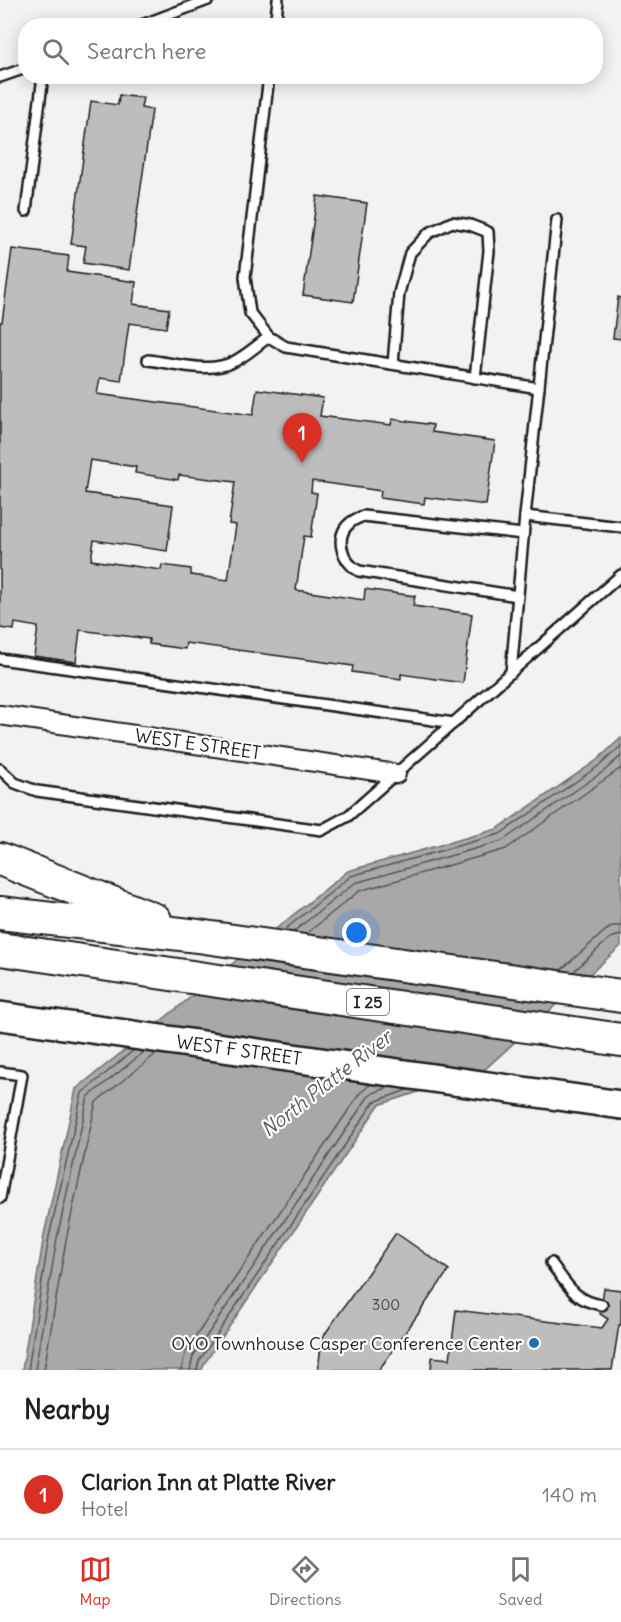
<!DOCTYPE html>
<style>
body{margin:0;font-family:Delius,sans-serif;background:#f2f2f2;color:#202124}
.you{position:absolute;left:357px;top:933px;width:21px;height:21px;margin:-15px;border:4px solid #fff;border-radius:50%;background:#1a73e8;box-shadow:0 0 0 9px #1a73e833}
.badge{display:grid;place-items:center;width:39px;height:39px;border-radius:50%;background:#d93025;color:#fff;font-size:20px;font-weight:700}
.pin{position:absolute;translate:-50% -50px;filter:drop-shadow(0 2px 3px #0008)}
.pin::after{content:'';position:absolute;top:32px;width:21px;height:18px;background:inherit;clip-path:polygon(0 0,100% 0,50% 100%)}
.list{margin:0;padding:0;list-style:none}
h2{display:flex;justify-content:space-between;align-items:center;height:78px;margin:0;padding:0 24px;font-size:26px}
h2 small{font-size:20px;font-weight:400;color:#757577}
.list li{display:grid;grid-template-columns:39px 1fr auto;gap:18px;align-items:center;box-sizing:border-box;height:90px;padding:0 24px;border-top:2px solid #e0e0e0}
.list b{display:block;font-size:22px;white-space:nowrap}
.list p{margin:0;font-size:20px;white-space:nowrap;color:#757577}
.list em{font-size:20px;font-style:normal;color:#757577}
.icon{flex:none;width:33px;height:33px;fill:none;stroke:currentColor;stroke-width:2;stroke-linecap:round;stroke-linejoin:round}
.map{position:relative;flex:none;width:621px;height:1370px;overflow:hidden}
.search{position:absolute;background:#fff;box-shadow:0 3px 15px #0003;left:18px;right:18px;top:18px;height:66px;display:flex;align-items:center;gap:15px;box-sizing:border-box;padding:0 21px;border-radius:24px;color:#757577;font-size:22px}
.sheet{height:168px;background:#fff}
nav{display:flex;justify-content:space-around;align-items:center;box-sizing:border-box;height:84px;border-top:2px solid #e0e0e0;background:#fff;font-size:16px;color:#757577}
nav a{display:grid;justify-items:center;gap:3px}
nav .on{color:#d93025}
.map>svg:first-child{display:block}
.water{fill:#a8a8a8;stroke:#707070;stroke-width:1.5}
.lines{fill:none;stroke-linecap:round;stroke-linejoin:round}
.shore{stroke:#545454;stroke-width:1.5}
.building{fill:#bdbdbd;stroke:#1c1c1c;stroke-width:1.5;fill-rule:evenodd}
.lane-casing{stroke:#1c1c1c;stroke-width:14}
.street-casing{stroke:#1c1c1c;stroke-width:22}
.primary-casing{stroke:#1c1c1c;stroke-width:32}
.highway-casing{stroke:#1c1c1c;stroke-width:36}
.lane{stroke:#fff;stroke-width:9}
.street{stroke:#fff;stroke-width:18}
.primary{stroke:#fff;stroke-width:27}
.highway{stroke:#fff;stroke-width:32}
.poi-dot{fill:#1f6fb2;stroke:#fff;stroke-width:2}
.labels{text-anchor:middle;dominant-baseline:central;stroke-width:4.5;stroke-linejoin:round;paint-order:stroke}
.number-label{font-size:15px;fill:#444}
.shield{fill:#fff;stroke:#606060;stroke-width:1.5}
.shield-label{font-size:16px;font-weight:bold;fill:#1c1c1c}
.street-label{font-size:18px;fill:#1c1c1c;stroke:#fff}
.poi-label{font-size:18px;fill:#1c1c1c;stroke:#fff;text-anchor:end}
.water-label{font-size:20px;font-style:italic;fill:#5b5b5b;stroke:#fff}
</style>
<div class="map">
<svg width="621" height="1370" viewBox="0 0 621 1370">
<rect width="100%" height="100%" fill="#f2f2f2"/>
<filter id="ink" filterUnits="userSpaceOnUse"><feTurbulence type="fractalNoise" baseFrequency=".0167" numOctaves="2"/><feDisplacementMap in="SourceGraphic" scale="12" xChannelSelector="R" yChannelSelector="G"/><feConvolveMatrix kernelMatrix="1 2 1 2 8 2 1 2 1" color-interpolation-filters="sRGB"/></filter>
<g filter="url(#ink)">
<polygon class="water" points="621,738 621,946 484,1070 379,1105 204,1364 202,1370 22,1370 44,1235 76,1089 348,871 497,829 597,760"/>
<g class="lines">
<g class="shore">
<polyline points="283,931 351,876 500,834 600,765 621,746"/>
<polyline points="293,932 355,883 502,841 604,771 621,756"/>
<polyline points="306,934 359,891 506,849 621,768"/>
<polyline points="561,970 605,931 613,926 621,926"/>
<polyline points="573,972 610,938 621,935"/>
<polyline points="28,1370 49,1237 82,1093 134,1050"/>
<polyline points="35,1370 57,1238 88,1097 144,1052"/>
<polyline points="44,1370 66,1240 96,1102 156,1054"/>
<polyline points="181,1370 186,1351 360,1093 371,1084"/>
<polyline points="190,1370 193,1356 368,1097 373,1093 390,1087"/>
<polyline points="197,1370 199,1361 374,1102 407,1090"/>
</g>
</g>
<g class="building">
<polygon points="119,95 143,98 141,108 152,110 129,270 83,263 86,246 71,244 91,101 118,105"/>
<polygon points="317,196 367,203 353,302 303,295"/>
<path d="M12 249 69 256 67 272 136 282 133 304 169 309 166 328 129 323 121 381 100 378 97 394 253 415 257 389 323 398 320 416 391 425 392 419 433 425 432 432 495 441 486 505 425 497 424 504 380 498 381 491 312 481 311 492 317 493 311 537 304 536 296 590 364 600 365 589 415 596 413 606 472 614 463 683 401 674V679L352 672 353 666 186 643 185 649 149 644V639L80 630 76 662 34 656 38 627 15 623 14 630 0 628V322H2ZM90 460 136 467 135 473 178 480 179 475 235 482 229 524 236 525 228 580 191 575V569L162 565 161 570 91 560 94 540 167 551 173 505 85 493Z"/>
<polygon points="618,297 621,298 621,339 613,338"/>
<polygon points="396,1233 449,1270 379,1370 318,1370 322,1338"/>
<polygon points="604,1288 621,1290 621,1325 619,1325 612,1370 431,1370 432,1357 450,1359 456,1310 602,1328 608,1319 600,1314"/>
</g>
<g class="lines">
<g class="lane-casing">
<g id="lane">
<polyline points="139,26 208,0"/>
<polyline points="275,26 278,0"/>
<polyline points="269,76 245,277 250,313 269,337 286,347 539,388"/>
<polyline points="0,77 26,68"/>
<polyline points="26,211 43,76"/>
<path d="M148 360C174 363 209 374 233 362 246 356 257 345 269 337"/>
<polyline points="393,364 399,293 410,253 429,233 452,222 470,225 488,232 489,251 475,378"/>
<polyline points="525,516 621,527"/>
<path d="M518 596 359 571C343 563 333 537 350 523 353 520 359 518 363 516L523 534"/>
<polyline points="0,659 454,723"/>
<polyline points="511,673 525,516 557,220"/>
<polyline points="0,769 15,783 37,791 322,830 348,816 621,575"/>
<polyline points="0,1072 22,1075 0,1198"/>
<path d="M551 1263C567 1284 574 1301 602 1305"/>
</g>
</g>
<g class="street-casing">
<polyline id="street" points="0,715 396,774"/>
</g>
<g class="primary-casing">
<polyline id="primary" points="0,1016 621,1105"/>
</g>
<g class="highway-casing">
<g id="highway">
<polyline points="0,859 155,920"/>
<polyline points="0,913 198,936 621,996"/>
<polyline points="0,949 621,1040"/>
</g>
</g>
<use href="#lane" class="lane"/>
<use href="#street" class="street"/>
<use href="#primary" class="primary"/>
<use href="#highway" class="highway"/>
</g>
</g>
<circle class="poi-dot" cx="534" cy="1343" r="6"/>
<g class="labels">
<g class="number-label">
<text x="386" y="1304">300</text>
</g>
<rect class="shield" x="347" y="989" width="42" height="26" rx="4.5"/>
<g class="shield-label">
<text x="368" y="1002">I 25</text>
</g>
<g class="street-label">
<text transform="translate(198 744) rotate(8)">WEST E STREET</text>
<text transform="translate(239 1050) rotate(8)">WEST F STREET</text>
</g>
<g class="poi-label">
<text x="522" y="1343">OYO Townhouse Casper Conference Center</text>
</g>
<g class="water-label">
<text transform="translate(326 1083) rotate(-38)">North Platte River</text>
</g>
</g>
</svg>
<div class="you"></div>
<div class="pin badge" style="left:302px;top:463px">1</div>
<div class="search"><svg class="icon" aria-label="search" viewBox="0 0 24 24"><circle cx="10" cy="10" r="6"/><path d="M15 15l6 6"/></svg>Search here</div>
</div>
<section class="sheet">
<h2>Nearby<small></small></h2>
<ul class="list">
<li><span class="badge">1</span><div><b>Clarion Inn at Platte River</b><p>Hotel</p></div><em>140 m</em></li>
</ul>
</section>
<nav>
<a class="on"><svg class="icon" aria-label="map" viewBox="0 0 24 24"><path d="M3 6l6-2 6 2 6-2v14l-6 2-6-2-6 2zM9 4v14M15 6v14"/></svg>Map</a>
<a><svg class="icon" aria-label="directions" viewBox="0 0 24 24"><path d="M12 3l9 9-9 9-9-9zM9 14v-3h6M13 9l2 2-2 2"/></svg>Directions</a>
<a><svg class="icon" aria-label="saved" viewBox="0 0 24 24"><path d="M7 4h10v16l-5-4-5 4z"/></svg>Saved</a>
</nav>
